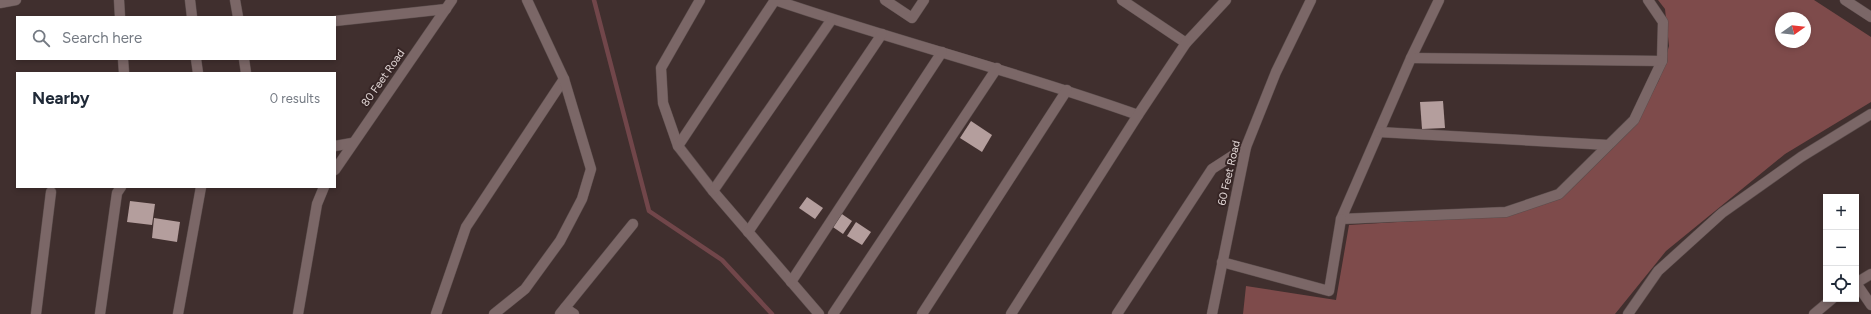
<!DOCTYPE html>
<meta charset="utf-8">
<style>
body{margin:0;font-family:Figtree,sans-serif;background:#f2f2f3;color:#1f2937}
.controls{position:absolute;right:12px;bottom:12px;display:grid;overflow:hidden;border-radius:0px;box-shadow:0 2px 6px #0003}
.controls button{width:36px;height:36px;display:grid;place-items:center;padding:0;border:0;border-bottom:1px solid #e0e1e3;background:#fff;color:#1f2937;font:20px sans-serif}
.compass{position:absolute;left:1775px;top:12px;width:36px;height:36px;border-radius:50%;background:#fff;box-shadow:0 2px 6px #0003;rotate:75deg}
.list{margin:0;padding:0;list-style:none}
h2{display:flex;justify-content:space-between;align-items:center;height:52px;margin:0;padding:0 16px;font-size:17px}
h2 small{font-size:13px;font-weight:400;color:#747a83}
.icon{flex:none;width:22px;height:22px;fill:none;stroke:currentColor;stroke-width:2;stroke-linecap:round;stroke-linejoin:round}
.map{position:relative;flex:none;width:1871px;height:314px;overflow:hidden}
.search{position:absolute;background:#fff;box-shadow:0 2px 6px #0003;left:16px;top:16px;width:320px;height:44px;display:flex;align-items:center;gap:10px;box-sizing:border-box;padding:0 14px;border-radius:0px;color:#747a83;font-size:15px}
.panel{position:absolute;background:#fff;box-shadow:0 2px 6px #0003;left:16px;top:72px;width:320px;height:116px;border-radius:0px}
.map>svg:first-child{display:block}
.green{fill:#7e4b4b;fill-rule:evenodd}
.lines{fill:none;stroke-linecap:round;stroke-linejoin:round}
.stream{stroke:#71464a;stroke-width:4.5}
.building{fill:#b49e9d}
.minor-casing{stroke:#5b4d4c;stroke-width:11}
.tertiary-casing{stroke:#5b4d4c;stroke-width:11}
.minor{stroke:#7b6767;stroke-width:10}
.tertiary{stroke:#7b6767;stroke-width:10}
.labels{text-anchor:middle;dominant-baseline:central;stroke-width:4;stroke-linejoin:round;paint-order:stroke}
.street-label{font-size:11px;fill:#e2d7d6;stroke:#362525}
</style>
<div class="map">
<svg width="1871" height="314" viewBox="0 0 1871 314">
<rect width="100%" height="100%" fill="#402f2e"/>
<path class="green" d="M1658 0H1814L1871 37V102L1785 154 1666 251 1615 314H1243L1246 286 1336 300 1349 225 1510 215 1563 196 1642 112 1659 80 1669 46 1665 9ZM1781 18H1805V42H1781Z"/>
<g class="lines">
<polyline class="stream" points="594,0 649,211 722,260 772,314"/>
</g>
<g class="building">
<polygon points="1443,101 1445,128 1422,129 1420,102"/>
<polygon points="971,121 992,135 982,152 960,138"/>
<polygon points="807,197 823,208 815,219 799,208"/>
<polygon points="130,201 155,204 152,225 127,222"/>
<polygon points="839,212 852,221 843,234 830,225"/>
<polygon points="154,218 180,222 177,242 152,238"/>
<polygon points="856,222 871,232 862,245 847,236"/>
</g>
<g class="lines">
<g class="minor-casing">
<g id="minor">
<polyline points="119,0 120,17"/>
<polyline points="190,0 192,17"/>
<polyline points="235,0 238,17"/>
<polyline points="700,0 661,68 663,103 678,146 713,191 819,314"/>
<path d="M775 0C895 41 1018 72 1138 115"/>
<polyline points="885,0 912,18 924,0"/>
<polyline points="1122,0 1186,43"/>
<polyline points="1439,0 1411,58 1341,219 1506,212 1559,194 1634,120 1662,61 1663,22 1648,0"/>
<polyline points="0,3 16,0"/>
<polyline points="335,21 446,9"/>
<polyline points="1411,58 1662,61"/>
<polyline points="123,59 124,73"/>
<polyline points="196,59 198,73"/>
<polyline points="244,59 246,73"/>
<polyline points="1379,132 1608,145"/>
<polyline points="335,146 352,143"/>
<polyline points="678,146 775,0"/>
<polyline points="713,191 832,19"/>
<polyline points="748,232 882,34"/>
<polyline points="1222,262 1329,291 1341,219"/>
<polyline points="791,282 942,52"/>
<polyline points="1856,283 1871,305"/>
<polyline points="1856,283 1871,274"/>
<polyline points="565,308 574,314"/>
<polyline points="36,314 51,192"/>
<polyline points="100,314 117,193 121,187"/>
<polyline points="178,314 201,187"/>
<polyline points="436,314 466,227 564,79"/>
<polyline points="494,314 525,289 560,241 582,199 591,169 564,79 527,0"/>
<polyline points="560,314 633,224"/>
<polyline points="833,314 997,68"/>
<polyline points="922,314 1067,90"/>
<polyline points="1011,314 1138,115 1186,43 1226,0"/>
<polyline points="1117,314 1212,169 1246,147"/>
<polyline points="1628,314 1658,271 1722,213 1801,157 1871,114"/>
<polyline points="1814,314 1832,299"/>
</g>
</g>
<g class="tertiary-casing">
<g id="tertiary">
<polyline points="1845,0 1871,17"/>
<polyline points="335,170 452,0"/>
<polyline points="298,314 317,204 324,187"/>
<polyline points="1212,314 1246,147 1276,72 1311,0"/>
</g>
</g>
<use href="#minor" class="minor"/>
<use href="#tertiary" class="tertiary"/>
</g>
<g class="labels">
<g class="street-label">
<text transform="translate(383 78) rotate(-55)">80 Feet Road</text>
<text transform="translate(1229 173) rotate(-77)">60 Feet Road</text>
</g>
</g>
</svg>
<div class="controls">
<button>+</button>
<button>−</button>
<button><svg class="icon" aria-label="locate" viewBox="0 0 24 24"><circle cx="12" cy="12" r="6"/><path d="M12 2v4M12 18v4M2 12h4M18 12h4"/></svg></button>
</div>
<svg class="compass" viewBox="-18 -18 36 36"><path d="M0-13l5 13h-10z" fill="#e53935"/><path d="M0 13l5-13h-10z" fill="#747a83"/></svg>
<div class="search"><svg class="icon" aria-label="search" viewBox="0 0 24 24"><circle cx="10" cy="10" r="6"/><path d="M15 15l6 6"/></svg>Search here</div>
<section class="panel">
<h2>Nearby<small>0 results</small></h2>
<ul class="list">
</ul>
</section>
</div>
